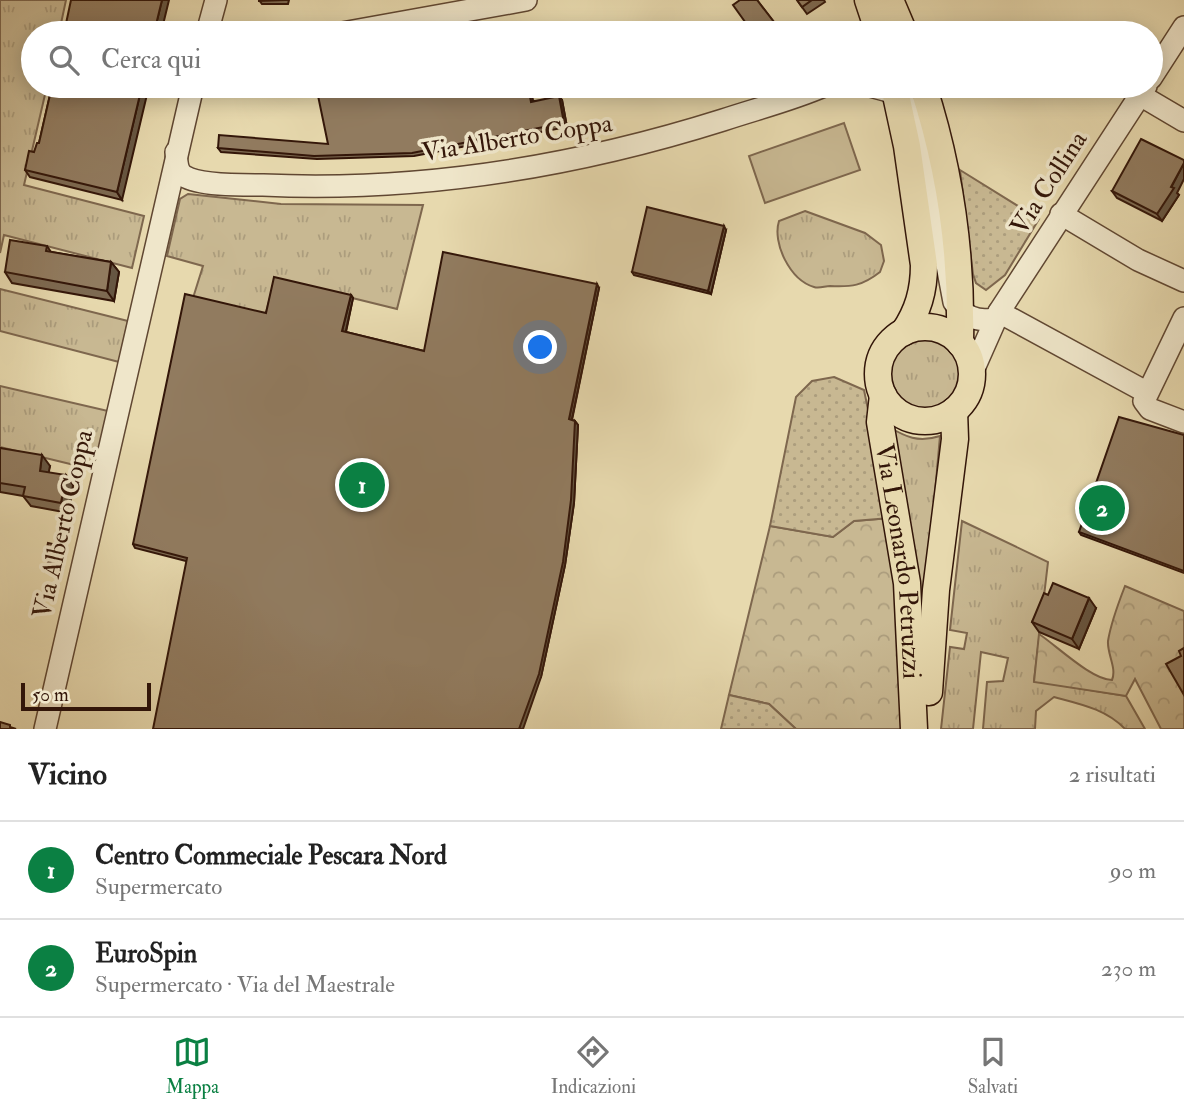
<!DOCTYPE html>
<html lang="it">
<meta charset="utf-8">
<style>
body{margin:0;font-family:"IM FELL Double Pica",serif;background:#f6f6f6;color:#222}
.scale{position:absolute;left:21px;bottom:18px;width:130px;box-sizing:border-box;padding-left:7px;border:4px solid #331609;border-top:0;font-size:19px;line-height:24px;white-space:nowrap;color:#331609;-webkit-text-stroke:5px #efe6ca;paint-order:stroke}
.you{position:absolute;left:541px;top:348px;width:24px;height:24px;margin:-18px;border:5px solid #fff;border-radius:50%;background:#1a73e8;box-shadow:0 0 0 10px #1a73e833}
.badge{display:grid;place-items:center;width:46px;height:46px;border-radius:50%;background:#0b8043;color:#fff;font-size:23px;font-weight:700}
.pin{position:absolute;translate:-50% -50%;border:4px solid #fff;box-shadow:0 2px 7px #0006}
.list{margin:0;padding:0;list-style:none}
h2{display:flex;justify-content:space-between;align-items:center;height:91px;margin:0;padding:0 28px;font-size:30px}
h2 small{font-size:23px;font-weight:400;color:#767676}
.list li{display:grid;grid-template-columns:46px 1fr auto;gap:21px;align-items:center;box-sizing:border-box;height:98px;padding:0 28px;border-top:2px solid #e0e0e0}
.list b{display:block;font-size:26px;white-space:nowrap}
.list p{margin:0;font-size:23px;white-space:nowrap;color:#767676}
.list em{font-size:23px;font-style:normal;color:#767676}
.icon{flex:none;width:38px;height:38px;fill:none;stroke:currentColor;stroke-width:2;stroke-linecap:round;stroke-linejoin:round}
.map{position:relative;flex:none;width:1184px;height:729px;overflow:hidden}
.search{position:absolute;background:#fff;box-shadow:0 4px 18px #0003;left:21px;right:21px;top:21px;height:77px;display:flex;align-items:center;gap:18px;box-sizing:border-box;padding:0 24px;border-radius:38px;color:#767676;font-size:26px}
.sheet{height:287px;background:#fff}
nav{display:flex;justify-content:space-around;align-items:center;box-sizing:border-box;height:98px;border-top:2px solid #e0e0e0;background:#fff;font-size:19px;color:#767676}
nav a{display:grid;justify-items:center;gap:4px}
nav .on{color:#0b8043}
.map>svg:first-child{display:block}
.grass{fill:url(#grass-tufts);stroke:#7e674e;stroke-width:2}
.forest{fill:url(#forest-crowns);stroke:#7e674e;stroke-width:2}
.park{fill:#c8b892;stroke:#7e674e;stroke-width:2}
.garden{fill:url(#garden-dots);stroke:#7e674e;stroke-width:2}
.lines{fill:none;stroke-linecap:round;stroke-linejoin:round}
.minor-casing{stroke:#604732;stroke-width:24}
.major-casing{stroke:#331609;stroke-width:29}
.minor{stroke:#efe6ca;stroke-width:21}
.major{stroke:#e7d9ae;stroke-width:26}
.wall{fill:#7d6a52;stroke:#331609;stroke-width:2}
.shaded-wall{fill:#665642;stroke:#331609;stroke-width:2}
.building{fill:#917b5f;stroke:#331609;stroke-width:2}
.labels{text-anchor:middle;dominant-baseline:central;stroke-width:7;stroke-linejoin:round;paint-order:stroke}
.street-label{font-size:26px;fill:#331609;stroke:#efe6ca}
</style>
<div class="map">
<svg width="1184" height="729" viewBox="0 0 1184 729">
<defs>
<pattern id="grass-tufts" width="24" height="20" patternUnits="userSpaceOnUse" patternTransform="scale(1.75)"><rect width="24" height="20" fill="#c8b892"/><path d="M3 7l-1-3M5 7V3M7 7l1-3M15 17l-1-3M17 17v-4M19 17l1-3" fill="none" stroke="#ac9d7d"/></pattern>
<pattern id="forest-crowns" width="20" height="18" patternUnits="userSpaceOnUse" patternTransform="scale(1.75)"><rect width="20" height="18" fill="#c8b892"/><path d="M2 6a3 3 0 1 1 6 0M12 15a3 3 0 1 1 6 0" fill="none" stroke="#ac9d7d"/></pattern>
<pattern id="garden-dots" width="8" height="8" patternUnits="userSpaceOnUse" patternTransform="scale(1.75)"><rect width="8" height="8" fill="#c8b892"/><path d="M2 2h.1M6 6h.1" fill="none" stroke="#ac9d7d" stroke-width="1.8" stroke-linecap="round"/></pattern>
</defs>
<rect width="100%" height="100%" fill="#e7d9ae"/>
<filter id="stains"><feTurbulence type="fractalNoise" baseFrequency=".00286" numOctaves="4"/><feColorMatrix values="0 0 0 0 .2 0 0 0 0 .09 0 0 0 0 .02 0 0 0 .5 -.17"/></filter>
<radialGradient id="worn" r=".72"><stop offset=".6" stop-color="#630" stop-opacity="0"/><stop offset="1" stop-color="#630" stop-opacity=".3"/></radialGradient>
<g class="grass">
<polygon points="0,0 66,0 59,33 33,33 33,86 47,86 24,185 144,216 132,268 4,235 0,253"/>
<polygon points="188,194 281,204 423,205 397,309 275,279 265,316 193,298 203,266 167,256 180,199"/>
<path d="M805 211 865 233 881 245 884 261 880 272C862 286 852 287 830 286 825 286 819 289 814 287 790 280 772 243 779 221Z"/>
<polygon points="0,289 128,321 119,362 0,331"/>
<circle cx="925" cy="375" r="36"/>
<polygon points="0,386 108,411 95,470 0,447"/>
<path d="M887 426C906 437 918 443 940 436L920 663Z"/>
<path d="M962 521 1048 562 1034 681 1126 696 1145 729H1125C1106 709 1080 704 1054 697L1036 711 1035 729H983L987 682 1003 681 1008 658 981 652 973 729H941L950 647 964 649 967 633 950 630Z"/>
</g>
<g class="forest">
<polygon points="890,518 905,729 796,729 769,704 729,695 770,526 833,537 854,521"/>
<path d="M1125 586 1184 611V729H1161L1135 679 1126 696 1034 682 1039 634C1057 646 1092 680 1112 680 1117 668 1107 654 1108 641 1111 622 1118 604 1125 586Z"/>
</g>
<polygon class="park" points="844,123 860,170 765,203 749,156"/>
<g class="garden">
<polygon points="960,170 1039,219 1005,275 986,290 976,283 973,274"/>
<polygon points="834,377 864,390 890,518 854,521 833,537 770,526 796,397 812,381"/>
<polygon points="729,695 769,704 796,729 721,729"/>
</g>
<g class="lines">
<g class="minor-casing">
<g id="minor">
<polyline points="207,33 216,0"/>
<polyline points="342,33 526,0"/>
<polyline points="1151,78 1184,27"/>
<path d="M870 86 896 93 913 114 924 143 954 302C964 316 976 322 993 319"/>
<polyline points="1140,95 1184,121"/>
<path d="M176 152C177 160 176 171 184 176 200 186 244 185 263 185 419 192 574 167 723 120 756 109 792 100 824 86"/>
<polyline points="1061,214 1138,260 1184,281"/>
<polyline points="999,312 1146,392"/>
<polyline points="1184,318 1144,401 1150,409 1184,422"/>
<polyline points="972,373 999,312 1146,86"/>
<polyline points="45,729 193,86"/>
</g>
</g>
<g class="major-casing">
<g id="major">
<polyline points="868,0 879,33"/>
<polyline points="890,0 904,33"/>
<path d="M894 86 907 146 924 265C924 291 918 311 904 332"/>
<path d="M923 86C950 169 962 255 960 343"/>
<circle cx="925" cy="374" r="47"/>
<path id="s1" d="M883 395 880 422 907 583 914 729"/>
<polyline points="929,692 936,590 955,439 954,411"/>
</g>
</g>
<use href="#minor" class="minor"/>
<use href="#major" class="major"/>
</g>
<g class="wall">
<polygon points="259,0 289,0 288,4 262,4"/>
<polygon points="757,0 779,29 774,33 753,33"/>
<polygon points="797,0 824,0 825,2 807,14"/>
<polygon points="52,86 122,200 30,177 25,170 39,143"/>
<polygon points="562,100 567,127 414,156 317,159 221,152 218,148 328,144 533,101"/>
<polygon points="1112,191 1177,193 1179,195 1162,221 1117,198"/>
<polygon points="726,230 711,294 634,275 632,272"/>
<polygon points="47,246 51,252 111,262 119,272 114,301 12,283 5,272"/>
<polygon points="599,288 572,420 575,421 578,425 574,503 565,565 541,677 186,561 135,548 133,544 266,313 351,295 353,298 346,332 424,351"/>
<polygon points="1184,435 1184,573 1081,535 1079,532"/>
<polygon points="0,448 50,466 48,472 73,485 69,513 31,506 23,496 0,492"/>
<polygon points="65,550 62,564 48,562 45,558"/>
<polygon points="1048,595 1096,608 1079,649 1039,632 1032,622"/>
</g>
<g class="shaded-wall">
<polygon points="162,0 169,0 161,33 154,33"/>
<polygon points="142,86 149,86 122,200 117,192"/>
<polygon points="528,86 530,86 534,105 531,102"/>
<polygon points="559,96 562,100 567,127 564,123"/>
<polygon points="1184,163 1184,179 1177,193 1179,195 1162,221 1157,214"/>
<polygon points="724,226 726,230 711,294 708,291"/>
<polygon points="111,262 119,272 114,301 107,291"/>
<polygon points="597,284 599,288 571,423 569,419"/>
<polygon points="351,295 353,298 345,335 342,331"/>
<polygon points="575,421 578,425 574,503 565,565 541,677 523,729 519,729"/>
<polygon points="42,455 50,466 47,481 40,471"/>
<polygon points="66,475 73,485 69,513 61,503"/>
<polygon points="62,546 65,550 62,564 59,561"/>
<polygon points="1089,598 1096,608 1079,649 1072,639"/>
</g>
<g class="building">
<polygon points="71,0 162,0 154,33 64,33"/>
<polygon points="259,0 285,0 259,1"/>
<polygon points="740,0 757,0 774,22 762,33 753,33 733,5"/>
<polygon points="797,0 812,0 802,7"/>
<polygon points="516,25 518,33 472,33"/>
<polygon points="52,86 142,86 117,192 25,170 29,151 34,152 37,143 39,143"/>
<polygon points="316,86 528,86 531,102 559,96 564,123 412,153 314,156 218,148 219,135 328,144"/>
<polygon points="1141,139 1184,160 1184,163 1171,187 1174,188 1157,214 1112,191"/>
<polygon points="647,207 724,226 708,291 632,272"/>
<polygon points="10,240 47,246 46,251 111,262 107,291 5,272"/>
<polygon points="443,252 597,284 569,419 575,421 571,500 563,562 539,674 519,729 153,729 187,558 133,544 185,294 266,313 274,277 351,295 342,331 424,351"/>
<polygon points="1119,417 1184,435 1184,571 1079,532"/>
<polygon points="0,448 42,455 40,471 66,475 61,503 23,496 25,487 0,483"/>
<polygon points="48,543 62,546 59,561 45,558"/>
<polygon points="1053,583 1089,598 1072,639 1032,622 1044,593 1048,595"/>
<polygon points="1184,648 1184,695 1166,664 1181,656 1179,651"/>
<polygon points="0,722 10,725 10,727 16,729 0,729"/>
</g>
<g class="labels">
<g class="street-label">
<text transform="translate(517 138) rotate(-9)">Via Alberto Coppa</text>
<text transform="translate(1049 183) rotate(-57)">Via Collina</text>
<text transform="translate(63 524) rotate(-77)">Via Alberto Coppa</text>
<text stroke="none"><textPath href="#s1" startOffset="168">Via Leonardo Petruzzi</textPath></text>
</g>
</g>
<rect width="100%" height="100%" filter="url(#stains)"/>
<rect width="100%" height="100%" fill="url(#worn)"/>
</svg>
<div class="scale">50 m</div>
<div class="you"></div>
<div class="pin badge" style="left:362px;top:485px">1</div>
<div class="pin badge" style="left:1102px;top:508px">2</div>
<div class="search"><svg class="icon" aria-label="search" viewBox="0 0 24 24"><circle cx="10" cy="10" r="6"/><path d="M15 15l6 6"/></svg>Cerca qui</div>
</div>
<section class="sheet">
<h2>Vicino<small>2 risultati</small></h2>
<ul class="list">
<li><span class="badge">1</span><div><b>Centro Commeciale Pescara Nord</b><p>Supermercato</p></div><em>90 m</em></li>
<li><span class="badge">2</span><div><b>EuroSpin</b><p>Supermercato · Via del Maestrale</p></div><em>230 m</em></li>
</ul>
</section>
<nav>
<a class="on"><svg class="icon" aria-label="map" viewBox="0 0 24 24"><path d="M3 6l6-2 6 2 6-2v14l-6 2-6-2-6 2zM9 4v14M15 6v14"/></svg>Mappa</a>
<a><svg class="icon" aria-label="directions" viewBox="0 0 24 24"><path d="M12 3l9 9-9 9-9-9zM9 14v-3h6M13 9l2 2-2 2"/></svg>Indicazioni</a>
<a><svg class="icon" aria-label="saved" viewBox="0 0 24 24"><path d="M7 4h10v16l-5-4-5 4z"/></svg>Salvati</a>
</nav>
